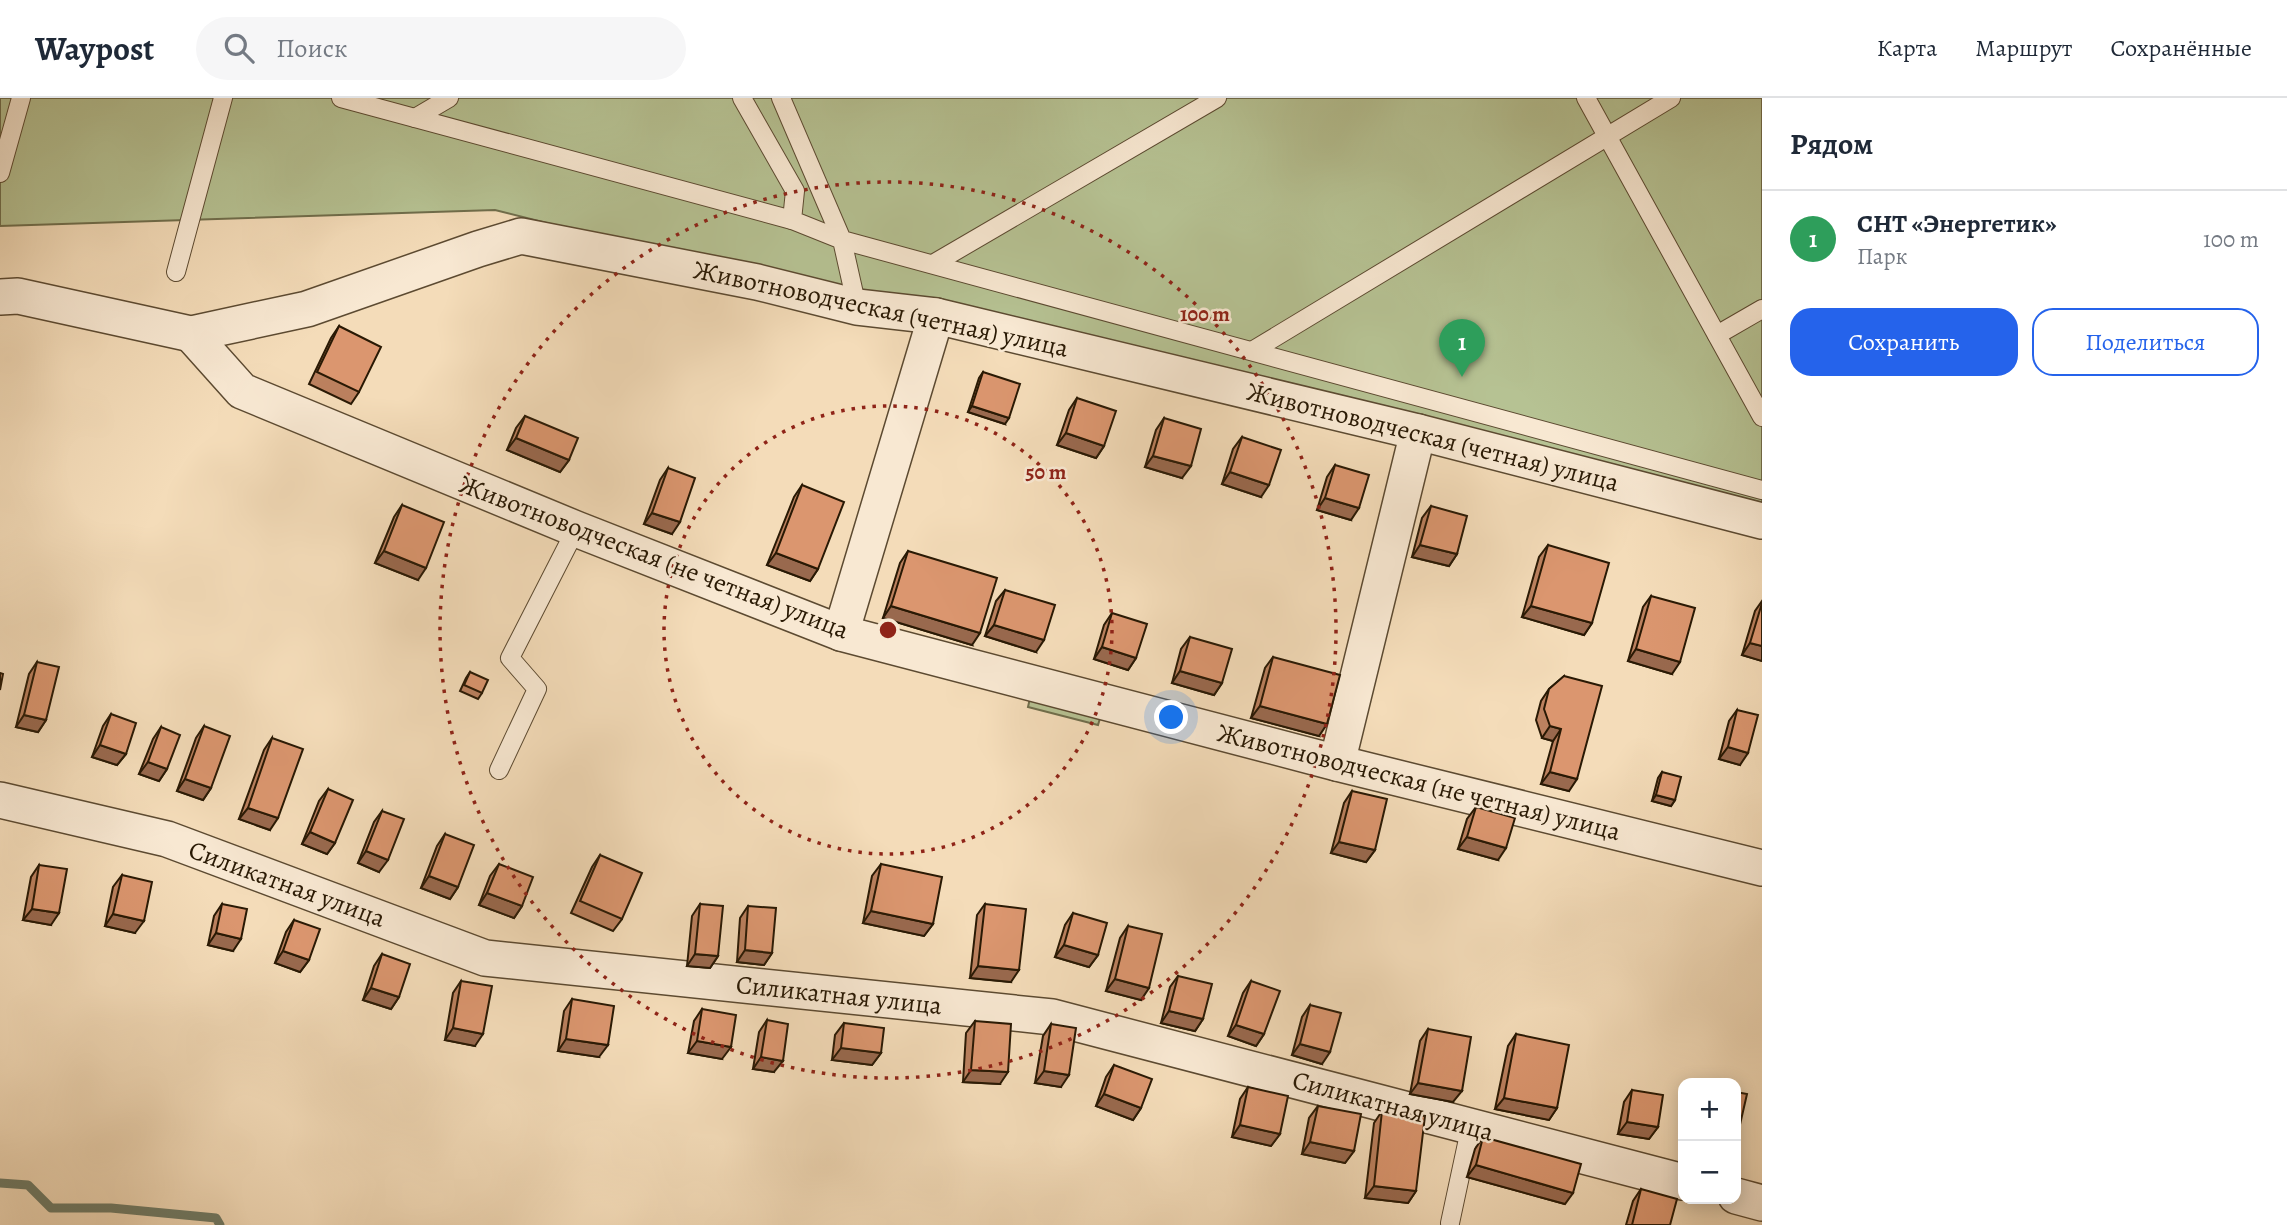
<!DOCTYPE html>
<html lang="ru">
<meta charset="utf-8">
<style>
body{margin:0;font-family:Alegreya,serif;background:#f6f6f7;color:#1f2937}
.controls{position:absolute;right:21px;bottom:21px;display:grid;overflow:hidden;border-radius:14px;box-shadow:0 4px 18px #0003}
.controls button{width:63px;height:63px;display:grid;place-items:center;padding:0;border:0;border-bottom:2px solid #e0e1e3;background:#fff;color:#1f2937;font:35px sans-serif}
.you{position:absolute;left:1172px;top:620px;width:24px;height:24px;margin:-18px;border:5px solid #fff;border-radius:50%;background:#1a73e8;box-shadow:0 0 0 10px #1a73e833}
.badge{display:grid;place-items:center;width:46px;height:46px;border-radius:50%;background:#2563eb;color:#fff;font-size:23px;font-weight:700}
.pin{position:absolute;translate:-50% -58px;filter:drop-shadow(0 2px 4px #0008)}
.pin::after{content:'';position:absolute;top:37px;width:24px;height:21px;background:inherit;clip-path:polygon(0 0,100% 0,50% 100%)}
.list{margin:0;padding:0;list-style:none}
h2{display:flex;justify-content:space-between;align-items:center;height:91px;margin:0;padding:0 28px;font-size:30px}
h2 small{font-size:23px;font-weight:400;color:#747a83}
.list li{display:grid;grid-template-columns:46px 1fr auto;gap:21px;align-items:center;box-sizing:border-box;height:98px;padding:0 28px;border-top:2px solid #e0e1e3}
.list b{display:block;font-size:26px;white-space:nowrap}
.list p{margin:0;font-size:23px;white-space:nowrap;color:#747a83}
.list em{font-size:23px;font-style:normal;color:#747a83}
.actions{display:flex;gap:14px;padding:21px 28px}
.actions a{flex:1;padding:16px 0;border:2px solid #2563eb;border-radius:21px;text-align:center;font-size:24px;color:#2563eb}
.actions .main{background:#2563eb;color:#fff}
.icon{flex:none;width:38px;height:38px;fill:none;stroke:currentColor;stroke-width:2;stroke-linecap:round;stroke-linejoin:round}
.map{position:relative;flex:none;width:1762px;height:1127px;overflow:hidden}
header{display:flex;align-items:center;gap:42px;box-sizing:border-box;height:98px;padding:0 35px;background:#fff;border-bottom:2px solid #e0e1e3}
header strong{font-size:33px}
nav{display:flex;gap:38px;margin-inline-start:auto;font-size:24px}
.search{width:490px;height:63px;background:#f6f6f7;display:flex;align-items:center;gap:18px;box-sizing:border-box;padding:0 24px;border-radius:38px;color:#747a83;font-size:26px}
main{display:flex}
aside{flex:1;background:#fff}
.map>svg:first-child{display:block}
.green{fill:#b6c293;stroke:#706e4c;stroke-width:2}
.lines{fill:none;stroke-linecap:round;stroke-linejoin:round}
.stream{stroke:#6f7b67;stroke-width:9}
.service-casing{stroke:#5c4a31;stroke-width:20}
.minor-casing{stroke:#5c4a31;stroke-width:38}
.service{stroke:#f8e8d2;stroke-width:18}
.minor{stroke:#f8e8d2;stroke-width:35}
.wall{fill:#bc815f;stroke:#291904;stroke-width:2}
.shaded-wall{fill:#99694e;stroke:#291904;stroke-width:2}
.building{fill:#db966f;stroke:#291904;stroke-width:2}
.ring{fill:none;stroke:#8f2418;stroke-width:3.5;stroke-dasharray:3.5 7}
.labels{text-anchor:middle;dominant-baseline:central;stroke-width:5;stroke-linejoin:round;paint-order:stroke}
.street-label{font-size:26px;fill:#291904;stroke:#f8e8d2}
.centre{fill:#8f2418;stroke:#f8e8d2;stroke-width:3.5}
.ring-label{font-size:21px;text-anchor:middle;font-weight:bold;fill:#8f2418;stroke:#f8e8d2;stroke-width:5;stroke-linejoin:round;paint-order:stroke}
</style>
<header>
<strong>Waypost</strong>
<div class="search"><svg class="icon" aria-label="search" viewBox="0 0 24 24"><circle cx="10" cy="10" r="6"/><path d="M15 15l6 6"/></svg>Поиск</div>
<nav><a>Карта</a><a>Маршрут</a><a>Сохранённые</a></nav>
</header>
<main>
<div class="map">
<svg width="1762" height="1127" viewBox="0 0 1762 1127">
<rect width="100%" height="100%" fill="#f4dcb9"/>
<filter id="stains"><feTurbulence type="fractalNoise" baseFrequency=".00286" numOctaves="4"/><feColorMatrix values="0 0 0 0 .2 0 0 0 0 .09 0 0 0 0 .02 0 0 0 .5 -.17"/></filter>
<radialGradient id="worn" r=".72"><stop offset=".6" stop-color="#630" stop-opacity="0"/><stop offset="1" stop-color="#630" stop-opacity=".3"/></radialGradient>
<g class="green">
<polygon points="0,0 1762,0 1762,430 495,112 0,128"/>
<polygon points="1032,591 1103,610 1098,627 1028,609"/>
</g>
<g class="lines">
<polyline class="stream" points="0,1085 28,1087 51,1110 111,1110 216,1120 220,1127"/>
<g class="service-casing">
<g id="service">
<polyline points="341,0 792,122"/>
<polyline points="742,0 795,93 792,122 842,142 857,209"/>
<polyline points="781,0 842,142 1762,392"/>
<polyline points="1586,0 1762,319"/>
<polyline points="415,20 449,0"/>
<polyline points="0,75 21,0"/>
<polyline points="933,166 1217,0"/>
<polyline points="176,174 223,0"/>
<polyline points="1717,237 1762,211"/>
<polyline points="1252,253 1671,0"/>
<polyline points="499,672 537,591 510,560 576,431"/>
<polyline points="1450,1125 1471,1027"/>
</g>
</g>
<g class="minor-casing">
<g id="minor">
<polyline points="0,199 18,198 191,236 307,211 478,151 521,138 757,184 857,209 936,218 1418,334 1762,423"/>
<polyline points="191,236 242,293 576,431 841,535 1337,665 1762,770"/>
<polyline points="841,535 936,218"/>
<polyline points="1337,665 1418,334"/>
<polyline points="0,702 167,741 485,860 1052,919 1683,1084"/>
<polyline points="1736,1098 1762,1105"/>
</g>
</g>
<use href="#service" class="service"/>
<use href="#minor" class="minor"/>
</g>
<g class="wall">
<polygon points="339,228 359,294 351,306 309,286 331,240"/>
<polygon points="983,274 1005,326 968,314 979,280"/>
<polygon points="1077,300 1104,348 1096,360 1057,347 1069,312"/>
<polygon points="525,318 569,362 560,374 507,352 516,330"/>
<polygon points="1164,320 1182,380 1145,369 1156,332"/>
<polygon points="1242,339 1261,399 1222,386 1233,351"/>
<polygon points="1335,367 1351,422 1317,412 1327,379"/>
<polygon points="668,370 672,436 644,426 660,382"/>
<polygon points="802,387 818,471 810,483 767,467 794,399"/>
<polygon points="402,407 418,482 375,465 394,419"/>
<polygon points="1431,408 1457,456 1449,468 1412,459 1422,420"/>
<polygon points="1548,447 1592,525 1584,537 1522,519 1539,459"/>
<polygon points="908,453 972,547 883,520 900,465"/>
<polygon points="1005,492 1036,554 985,538 996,503"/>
<polygon points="1651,498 1672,576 1628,563 1643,509"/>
<polygon points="1762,503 1762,563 1742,557 1755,513"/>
<polygon points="1112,515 1136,560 1128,572 1094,561 1104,527"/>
<polygon points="1190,539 1222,585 1214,597 1172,585 1181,551"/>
<polygon points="1273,559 1319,638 1251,620 1265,570"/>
<polygon points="37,564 46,622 38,634 16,629 29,576"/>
<polygon points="470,574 482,595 478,601 460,593 466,580"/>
<polygon points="1564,578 1569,693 1541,686 1553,643 1542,640 1536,622 1541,603 1549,591"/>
<polygon points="1737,612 1740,667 1719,661 1729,623"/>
<polygon points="111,616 126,656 117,667 92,659 103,628"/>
<polygon points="204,628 211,690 203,702 177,693 196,640"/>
<polygon points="161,629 167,671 159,683 139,676 153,641"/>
<polygon points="272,640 270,732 239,721 264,652"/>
<polygon points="1662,674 1675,702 1671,708 1652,703 1658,680"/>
<polygon points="328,691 335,745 327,756 302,746 319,703"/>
<polygon points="1352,693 1375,752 1366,764 1331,755 1344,705"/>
<polygon points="1476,709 1498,762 1458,751 1467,721"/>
<polygon points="382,713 379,774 358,765 374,724"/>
<polygon points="445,736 458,789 450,801 421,790 437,748"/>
<polygon points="600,757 622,821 613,833 571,815 592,769"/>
<polygon points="499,766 522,808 514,820 479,807 490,778"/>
<polygon points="881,766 933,826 924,838 863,825 872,778"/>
<polygon points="39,767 51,827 23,822 31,779"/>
<polygon points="122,777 135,835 105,828 113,789"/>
<polygon points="222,806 233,853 208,847 214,818"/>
<polygon points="700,806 718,858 710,870 687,868 692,818"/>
<polygon points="985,806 1011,884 970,880 977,817"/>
<polygon points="748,808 772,855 764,867 737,864 740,820"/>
<polygon points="1073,815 1098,857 1089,869 1055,859 1065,827"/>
<polygon points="294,822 309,862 300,874 275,865 286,834"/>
<polygon points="1128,828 1141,902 1106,893 1120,840"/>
<polygon points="382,856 399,899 391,911 363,902 374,868"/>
<polygon points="1178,878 1203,921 1195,933 1161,925 1170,889"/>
<polygon points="461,883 475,948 445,942 453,895"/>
<polygon points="1251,883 1264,936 1256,948 1228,938 1243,895"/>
<polygon points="572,901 599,959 558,953 564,913"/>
<polygon points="1310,907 1322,966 1292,957 1302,919"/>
<polygon points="702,911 722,961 688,955 694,923"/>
<polygon points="767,922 774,974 753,971 759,934"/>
<polygon points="975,923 1000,986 963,984 966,935"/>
<polygon points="844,925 881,955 872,967 832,962 835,937"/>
<polygon points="1051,926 1061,989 1035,985 1043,938"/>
<polygon points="1428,931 1453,1004 1410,996 1420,943"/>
<polygon points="1516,936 1557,1010 1549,1022 1495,1011 1508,948"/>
<polygon points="1114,967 1141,1010 1133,1022 1096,1008 1106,979"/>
<polygon points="1248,989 1280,1036 1271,1048 1232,1039 1240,1001"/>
<polygon points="1632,992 1658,1029 1649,1041 1618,1036 1624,1004"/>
<polygon points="1318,1008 1354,1053 1345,1065 1302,1056 1309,1020"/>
<polygon points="1382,1013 1416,1093 1408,1105 1365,1100 1374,1025"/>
<polygon points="1483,1039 1565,1106 1467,1079 1475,1051"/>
<polygon points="1641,1091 1670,1127 1626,1127 1633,1103"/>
</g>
<g class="shaded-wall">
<polygon points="972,308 1009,320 1005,326 968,314"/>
<polygon points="1066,335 1104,348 1096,360 1057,347"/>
<polygon points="516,340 569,362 560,374 507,352"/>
<polygon points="1153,358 1191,368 1182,380 1145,369"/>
<polygon points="1230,374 1269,387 1261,399 1222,386"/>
<polygon points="1325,400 1359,410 1351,422 1317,412"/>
<polygon points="652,415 680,424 672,436 644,426"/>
<polygon points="1420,447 1457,456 1449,468 1412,459"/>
<polygon points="384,453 426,470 418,482 375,465"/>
<polygon points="776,455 818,471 810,483 767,467"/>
<polygon points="891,508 980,535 972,547 883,520"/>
<polygon points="1531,508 1592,525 1584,537 1522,519"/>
<polygon points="994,527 1044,542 1036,554 985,538"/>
<polygon points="1750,545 1762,548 1762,563 1742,557"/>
<polygon points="1102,549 1136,560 1128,572 1094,561"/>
<polygon points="1636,551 1680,564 1672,576 1628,563"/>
<polygon points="1180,573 1222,585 1214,597 1172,585"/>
<polygon points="1260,608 1327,626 1319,638 1251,620"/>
<polygon points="24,617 46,622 38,634 16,629"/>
<polygon points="1550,628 1561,631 1553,643 1542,640"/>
<polygon points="100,647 126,656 117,667 92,659"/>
<polygon points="1728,649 1748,655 1740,667 1719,661"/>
<polygon points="148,664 167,671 159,683 139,676"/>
<polygon points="1550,674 1577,681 1569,693 1541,686"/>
<polygon points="185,681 211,690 203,702 177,693"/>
<polygon points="1656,697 1675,702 1671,708 1652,703"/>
<polygon points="248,710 278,720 270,732 239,721"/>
<polygon points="310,734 335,745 327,756 302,746"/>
<polygon points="1467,739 1506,750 1498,762 1458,751"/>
<polygon points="1339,744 1375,752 1366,764 1331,755"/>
<polygon points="366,753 388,762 379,774 358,765"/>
<polygon points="429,778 458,789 450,801 421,790"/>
<polygon points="487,795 522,808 514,820 479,807"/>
<polygon points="32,811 59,815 51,827 23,822"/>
<polygon points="871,813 933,826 924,838 863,825"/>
<polygon points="113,816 144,823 135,835 105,828"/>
<polygon points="216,835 241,841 233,853 208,847"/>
<polygon points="1064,847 1098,857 1089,869 1055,859"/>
<polygon points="745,852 772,855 764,867 737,864"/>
<polygon points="283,853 309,862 300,874 275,865"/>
<polygon points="695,856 718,858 710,870 687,868"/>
<polygon points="978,868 1019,872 1011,884 970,880"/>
<polygon points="1115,881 1149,890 1141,902 1106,893"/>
<polygon points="371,890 399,899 391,911 363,902"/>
<polygon points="1169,913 1203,921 1195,933 1161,925"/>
<polygon points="1236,927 1264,936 1256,948 1228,938"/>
<polygon points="453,930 483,936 475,948 445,942"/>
<polygon points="566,941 608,947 599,959 558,953"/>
<polygon points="697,943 731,949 722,961 688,955"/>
<polygon points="1300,946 1330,954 1322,966 1292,957"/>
<polygon points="841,950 881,955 872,967 832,962"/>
<polygon points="761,959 783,963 774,974 753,971"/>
<polygon points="971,972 1008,974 1000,986 963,984"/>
<polygon points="1044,973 1069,977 1061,989 1035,985"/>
<polygon points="1418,985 1462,993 1453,1004 1410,996"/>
<polygon points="1104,996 1141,1010 1133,1022 1096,1008"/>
<polygon points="1504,1000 1557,1010 1549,1022 1495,1011"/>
<polygon points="1627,1024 1658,1029 1649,1041 1618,1036"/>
<polygon points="1240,1027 1280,1036 1271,1048 1232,1039"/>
<polygon points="1310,1044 1354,1053 1345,1065 1302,1056"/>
<polygon points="1476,1067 1573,1095 1565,1106 1467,1079"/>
<polygon points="1374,1088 1416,1093 1408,1105 1365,1100"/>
</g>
<g class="building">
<polygon points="339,228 381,249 359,294 317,274"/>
<polygon points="983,274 1020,286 1009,320 972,308"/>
<polygon points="1077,300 1116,313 1104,348 1066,335"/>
<polygon points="525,318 578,340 569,362 516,340"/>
<polygon points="1164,320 1201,331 1191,368 1153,358"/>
<polygon points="1242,339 1281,352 1269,387 1230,374"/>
<polygon points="1335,367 1369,377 1359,410 1325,400"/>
<polygon points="668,370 695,380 680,424 652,415"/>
<polygon points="802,387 844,404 818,471 776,455"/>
<polygon points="402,407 444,424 426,470 384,453"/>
<polygon points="1431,408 1467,418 1457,456 1420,447"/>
<polygon points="1548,447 1609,465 1592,525 1531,508"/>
<polygon points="908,453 997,480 980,535 891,508"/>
<polygon points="1005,492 1055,507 1044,542 994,527"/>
<polygon points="1651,498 1695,510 1680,564 1636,551"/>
<polygon points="1762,505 1762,548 1750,545"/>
<polygon points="1112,515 1147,526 1136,560 1102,549"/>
<polygon points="1190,539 1232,551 1222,585 1180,573"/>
<polygon points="1273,559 1340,577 1327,626 1260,608"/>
<polygon points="37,564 59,569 46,622 24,617"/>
<polygon points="470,574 488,582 482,595 464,587"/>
<polygon points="0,575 3,576 0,592"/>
<polygon points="1564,578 1602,588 1577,681 1550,674 1561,631 1550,628 1544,611 1549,591"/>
<polygon points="1737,612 1758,617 1748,655 1728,649"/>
<polygon points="111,616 136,625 126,656 100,647"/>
<polygon points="204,628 230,638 211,690 185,681"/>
<polygon points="161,629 180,637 167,671 148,664"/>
<polygon points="272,640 303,651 278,720 248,710"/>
<polygon points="1662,674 1681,679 1675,702 1656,697"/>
<polygon points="328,691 353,702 335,745 310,734"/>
<polygon points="1352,693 1387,701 1375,752 1339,744"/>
<polygon points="1476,709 1515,720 1506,750 1467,739"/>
<polygon points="382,713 404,721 388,762 366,753"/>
<polygon points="445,736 474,747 458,789 429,778"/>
<polygon points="600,757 642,775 622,821 580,803"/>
<polygon points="499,766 533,779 522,808 487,795"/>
<polygon points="881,766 942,779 933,826 871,813"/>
<polygon points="39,767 67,771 59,815 32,811"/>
<polygon points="122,777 152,784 144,823 113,816"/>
<polygon points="222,806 247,811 241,841 216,835"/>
<polygon points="700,806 723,808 718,858 695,856"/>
<polygon points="985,806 1026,811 1019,872 978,868"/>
<polygon points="748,808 776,810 772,855 745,852"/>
<polygon points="1073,815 1107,825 1098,857 1064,847"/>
<polygon points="294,822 320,831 309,862 283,853"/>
<polygon points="1128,828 1162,836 1149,890 1115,881"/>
<polygon points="382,856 410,866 399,899 371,890"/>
<polygon points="1178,878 1212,886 1203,921 1169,913"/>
<polygon points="461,883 492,888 483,936 453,930"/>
<polygon points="1251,883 1280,893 1264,936 1236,927"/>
<polygon points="572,901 614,908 608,947 566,941"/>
<polygon points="1310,907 1341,915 1330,954 1300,946"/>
<polygon points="702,911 736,917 731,949 697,943"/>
<polygon points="767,922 788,926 783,963 761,959"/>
<polygon points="975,923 1011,926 1008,974 971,972"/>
<polygon points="844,925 884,930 881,955 841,950"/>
<polygon points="1051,926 1076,930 1069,977 1044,973"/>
<polygon points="1428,931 1471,939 1462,993 1418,985"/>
<polygon points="1516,936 1569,947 1557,1010 1504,1000"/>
<polygon points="1114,967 1152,981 1141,1010 1104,996"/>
<polygon points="1248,989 1288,998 1280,1036 1240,1027"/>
<polygon points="1632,992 1663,997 1658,1029 1627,1024"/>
<polygon points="1736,994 1747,996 1736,1044"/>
<polygon points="1318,1008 1361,1016 1354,1053 1310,1044"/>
<polygon points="1382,1013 1425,1018 1416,1093 1374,1088"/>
<polygon points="1483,1039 1581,1066 1573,1095 1476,1067"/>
<polygon points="1641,1091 1677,1101 1670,1127 1632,1127"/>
</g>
<g class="ring">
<circle cx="888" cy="532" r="224"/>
<circle cx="888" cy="532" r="448"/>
</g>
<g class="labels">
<g class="street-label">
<text transform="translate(881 211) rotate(12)">Животноводческая (четная) улица</text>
<text transform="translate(1433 339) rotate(14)">Животноводческая (четная) улица</text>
<text transform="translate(654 459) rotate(21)">Животноводческая (не четная) улица</text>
<text transform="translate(1419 684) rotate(14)">Животноводческая (не четная) улица</text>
<text transform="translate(287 786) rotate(20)">Силикатная улица</text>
<text transform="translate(839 897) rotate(6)">Силикатная улица</text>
<text transform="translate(1393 1008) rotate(15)">Силикатная улица</text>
</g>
</g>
<circle cx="888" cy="532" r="10" class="centre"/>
<g class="ring-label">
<text x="1205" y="223">100 m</text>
<text x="1046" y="381">50 m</text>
</g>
<rect width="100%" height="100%" filter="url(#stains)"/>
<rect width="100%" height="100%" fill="url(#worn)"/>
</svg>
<div class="controls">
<button>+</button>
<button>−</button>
</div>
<div class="you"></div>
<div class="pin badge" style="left:1462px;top:279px;background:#2e9e5b">1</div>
</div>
<aside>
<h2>Рядом<small></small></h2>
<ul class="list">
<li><span class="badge" style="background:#2e9e5b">1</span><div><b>СНТ «Энергетик»</b><p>Парк</p></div><em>100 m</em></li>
</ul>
<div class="actions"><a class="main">Сохранить</a><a>Поделиться</a></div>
</aside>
</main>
